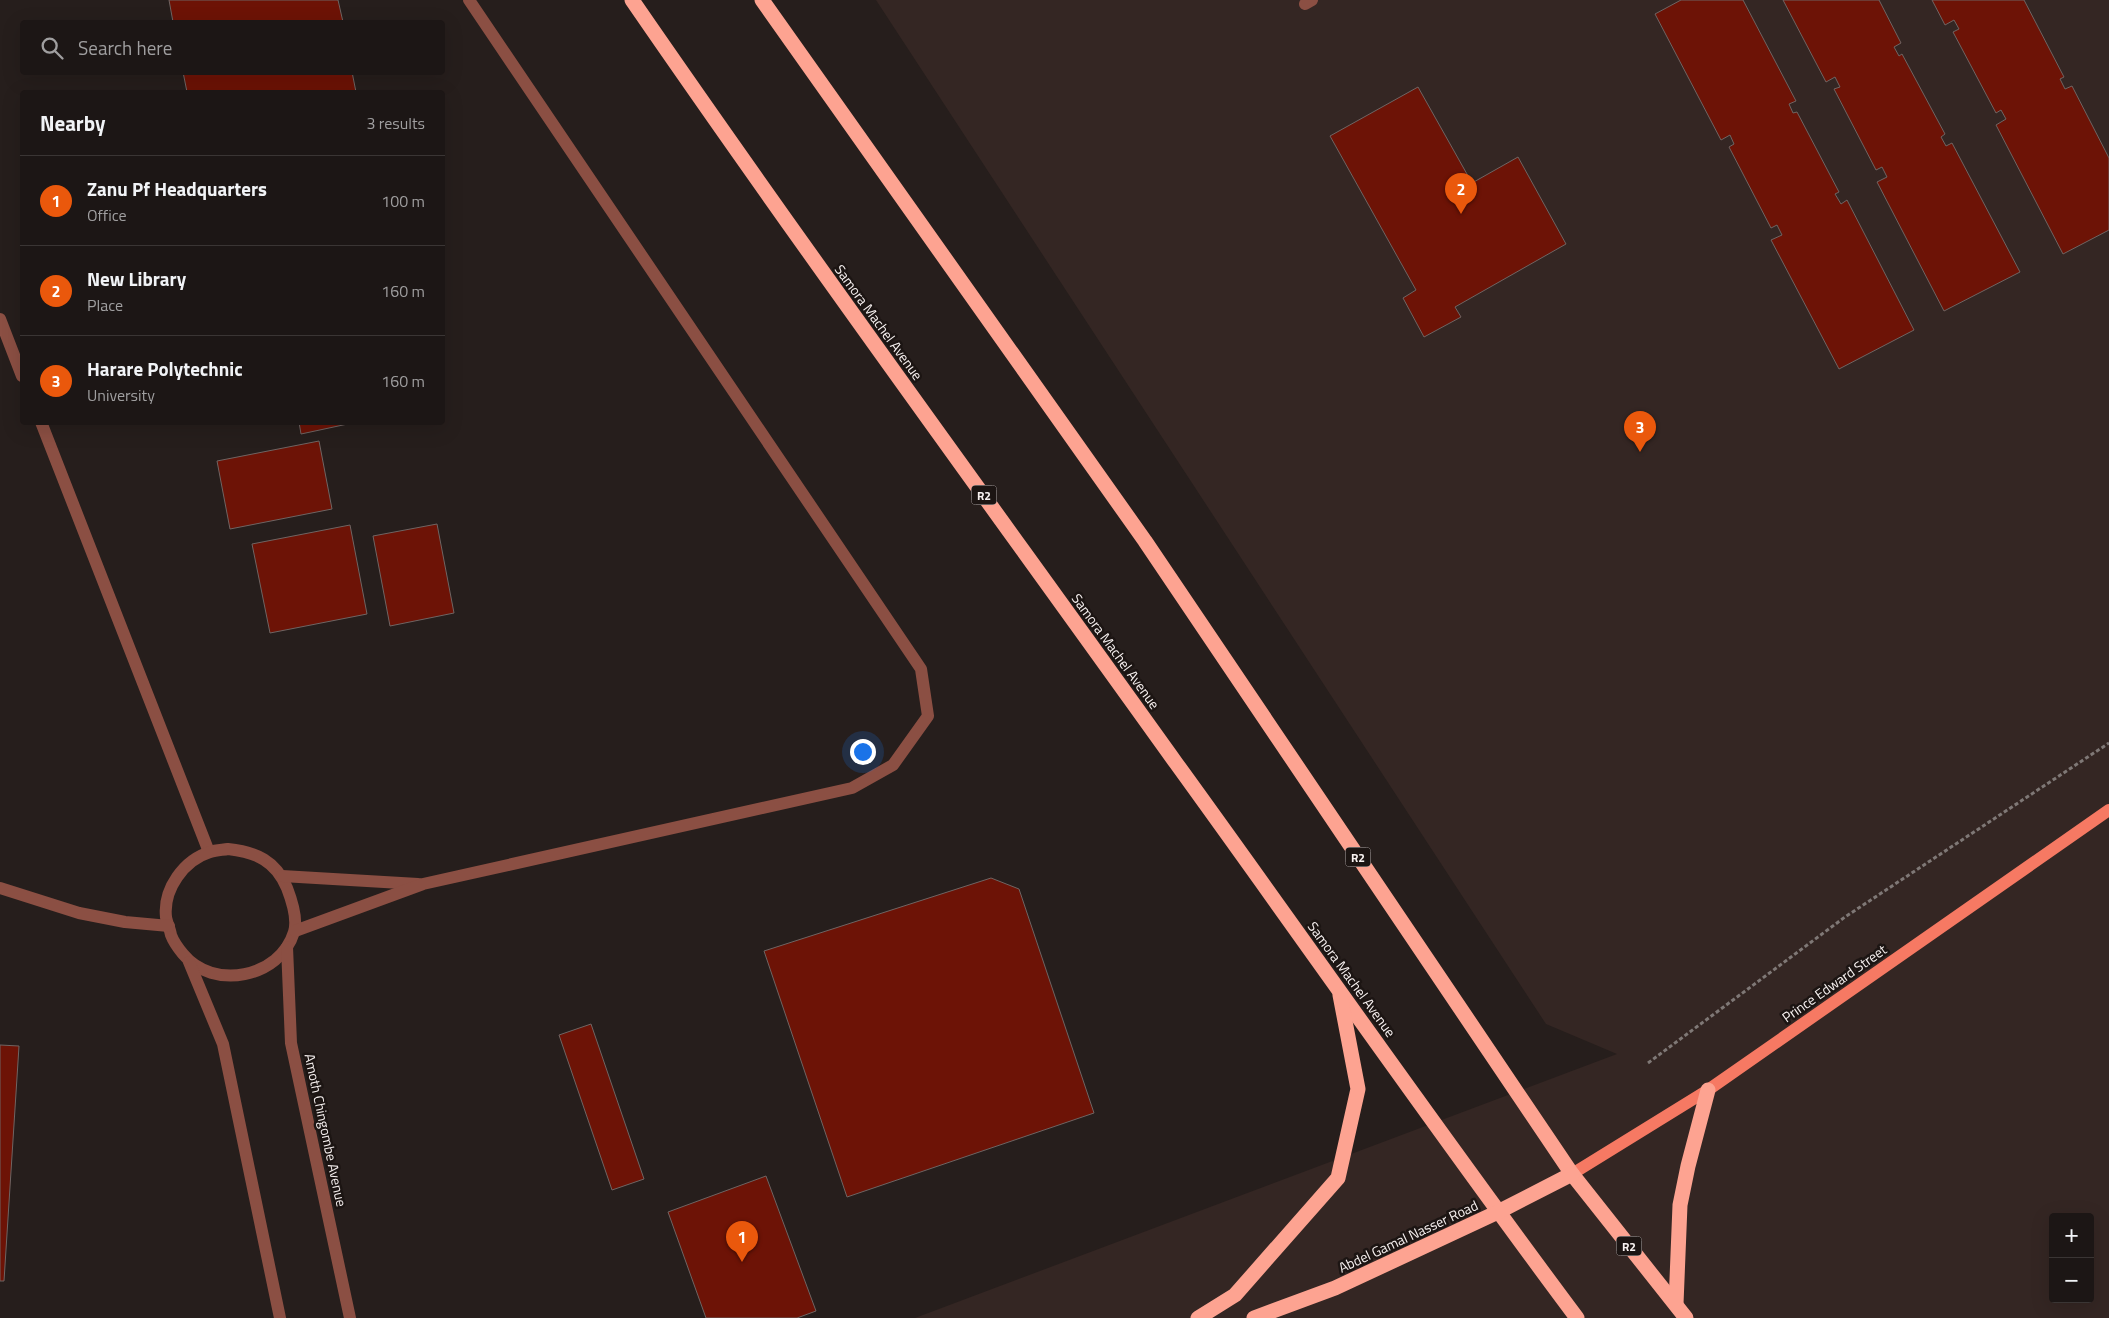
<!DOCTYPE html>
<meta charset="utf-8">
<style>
body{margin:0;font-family:"Titillium Web",sans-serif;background:#251f1e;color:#f1f3f6}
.controls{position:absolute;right:15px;bottom:15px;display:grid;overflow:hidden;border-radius:5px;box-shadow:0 5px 20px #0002}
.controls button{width:45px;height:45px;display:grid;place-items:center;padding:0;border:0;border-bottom:1px solid #3a3534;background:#1c1615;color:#f1f3f6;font:25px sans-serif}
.you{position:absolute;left:862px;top:751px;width:18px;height:18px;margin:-12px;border:4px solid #fff;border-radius:50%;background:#1a73e8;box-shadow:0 0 0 8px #1a73e833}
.badge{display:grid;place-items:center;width:32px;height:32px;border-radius:50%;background:#ea580c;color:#fff;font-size:16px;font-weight:700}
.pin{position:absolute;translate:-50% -41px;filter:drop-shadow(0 1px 2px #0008)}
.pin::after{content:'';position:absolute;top:26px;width:18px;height:15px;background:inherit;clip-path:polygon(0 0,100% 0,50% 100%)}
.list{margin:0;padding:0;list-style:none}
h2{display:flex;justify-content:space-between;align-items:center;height:65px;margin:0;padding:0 20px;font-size:21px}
h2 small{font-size:16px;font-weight:400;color:#a09fa0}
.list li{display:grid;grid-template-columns:32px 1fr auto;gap:15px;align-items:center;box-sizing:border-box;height:90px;padding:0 20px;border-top:1px solid #3a3534}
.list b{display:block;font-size:19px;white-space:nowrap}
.list p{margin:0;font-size:16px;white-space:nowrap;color:#a09fa0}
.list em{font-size:16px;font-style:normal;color:#a09fa0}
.icon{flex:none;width:28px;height:28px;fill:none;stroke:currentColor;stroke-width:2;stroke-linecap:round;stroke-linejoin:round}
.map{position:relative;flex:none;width:2109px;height:1318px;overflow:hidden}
.search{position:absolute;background:#1c1615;box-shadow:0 5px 20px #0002;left:20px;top:20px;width:425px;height:55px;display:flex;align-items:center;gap:12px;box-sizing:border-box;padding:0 18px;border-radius:5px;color:#a09fa0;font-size:19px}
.panel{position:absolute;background:#1c1615;box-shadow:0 5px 20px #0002;left:20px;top:90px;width:425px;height:335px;border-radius:5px}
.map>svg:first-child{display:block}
.built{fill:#342623;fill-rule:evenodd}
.building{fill:#6d1306;stroke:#6f6563}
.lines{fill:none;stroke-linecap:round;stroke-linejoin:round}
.path{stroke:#7f7876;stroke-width:3;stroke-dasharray:4 2.5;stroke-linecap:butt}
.minor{stroke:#8b4f43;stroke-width:12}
.major{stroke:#f67963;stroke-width:12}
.highway{stroke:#fda391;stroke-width:15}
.labels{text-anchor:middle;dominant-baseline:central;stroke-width:5;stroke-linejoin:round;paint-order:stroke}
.shield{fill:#1c1513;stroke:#b5afae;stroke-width:1}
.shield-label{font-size:12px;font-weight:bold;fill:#f7f1f0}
.street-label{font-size:14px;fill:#f7f1f0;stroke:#1c1513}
</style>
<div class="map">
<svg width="2109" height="1318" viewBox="0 0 2109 1318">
<rect width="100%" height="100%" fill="#261e1c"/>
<path class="built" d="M876 0H2109V1318H915L1617 1054 1546 1024ZM2053 1217H2090V1299H2053Z"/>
<g class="building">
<polygon points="169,0 338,0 343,22 173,22"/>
<polygon points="1681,0 1743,0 1796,101 1789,104 1793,113 1797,112 1839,192 1835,194 1841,204 1847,200 1914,330 1839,369 1771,240 1782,235 1777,225 1771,228 1729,147 1734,144 1730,135 1721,140 1655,14"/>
<polygon points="1783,0 1879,0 1901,43 1894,47 1899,56 1902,54 1945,134 1941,137 1946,146 1952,143 2020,272 1944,311 1877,182 1887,177 1882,167 1876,170 1834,89 1840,87 1835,77 1826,82"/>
<polygon points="1932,0 2024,0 2064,77 2060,79 2065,89 2072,86 2109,158 2109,230 2063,254 1996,125 2006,119 2001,110 1996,113 1953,32 1959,29 1954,20 1945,25"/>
<polygon points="183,72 352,72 356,92 187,92"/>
<polygon points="1418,87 1472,183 1518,157 1566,244 1455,307 1461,317 1424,337 1403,298 1416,290 1330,136"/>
<polygon points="299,422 357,422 301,434"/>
<polygon points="319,441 332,509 230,529 217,461"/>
<polygon points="437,524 454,613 390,626 373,536"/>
<polygon points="350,525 367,614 270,633 252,544"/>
<polygon points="991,878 1019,889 1094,1113 847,1197 764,951"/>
<polygon points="591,1024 644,1179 612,1190 559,1035"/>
<polygon points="0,1045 19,1046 4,1281 0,1281"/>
<polygon points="766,1176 816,1311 797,1318 706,1318 668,1212"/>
</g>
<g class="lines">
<polyline class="path" points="1648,1063 1845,917 2109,743"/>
<g class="minor">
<polyline points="1305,4 1312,0"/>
<polyline points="0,319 22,376"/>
<polyline points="41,422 209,852"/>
<path d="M228 849C256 852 276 861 287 888 292 901 298 919 294 932 280 978 213 991 183 954 178 948 174 943 171 935 170 929 167 923 166 917 163 889 184 860 210 852 216 850 222 850 228 849Z"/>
<polyline points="282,876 418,884"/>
<polyline points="0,888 79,913 125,922 169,926"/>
<polyline points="295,931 423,884 852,788 893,765 928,716 921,669 469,0"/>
<polyline points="287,947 291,1043 350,1318"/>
<polyline points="189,962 223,1044 280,1318"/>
</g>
<polyline class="major" points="1572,1174 1708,1090 2109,810"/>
<g class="highway">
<path d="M632 0C809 257 994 509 1176 763 1310 948 1440 1135 1577 1318"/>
<polyline points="762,0 1145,541 1572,1174 1686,1318"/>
<polyline points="1676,1304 1680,1205 1688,1166 1708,1090"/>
<polyline points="1198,1318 1235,1295 1338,1178 1358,1089 1340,995"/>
<polyline points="1254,1318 1335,1288 1498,1212 1572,1174"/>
</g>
</g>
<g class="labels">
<g class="shield">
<rect x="971.5" y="485.5" width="25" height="19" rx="4"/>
<rect x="1345.5" y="847.5" width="25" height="19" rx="4"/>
<rect x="1616.5" y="1236.5" width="25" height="19" rx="4"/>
</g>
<g class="shield-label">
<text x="984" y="495">R2</text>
<text x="1358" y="857">R2</text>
<text x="1629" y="1246">R2</text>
</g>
<g class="street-label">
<text transform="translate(879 322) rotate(54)">Samora Machel Avenue</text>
<text transform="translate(1116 651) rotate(54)">Samora Machel Avenue</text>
<text transform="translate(1352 979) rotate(54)">Samora Machel Avenue</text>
<text transform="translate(1834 983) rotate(-35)">Prince Edward Street</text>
<text transform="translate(326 1130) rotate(78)">Amoth Chingombe Avenue</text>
<text transform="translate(1408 1236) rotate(-25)">Abdel Gamal Nasser Road</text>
</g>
</g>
</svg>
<div class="controls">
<button>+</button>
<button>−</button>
</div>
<div class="you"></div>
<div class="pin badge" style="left:742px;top:1262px">1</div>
<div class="pin badge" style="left:1461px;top:214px">2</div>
<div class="pin badge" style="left:1640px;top:452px">3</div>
<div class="search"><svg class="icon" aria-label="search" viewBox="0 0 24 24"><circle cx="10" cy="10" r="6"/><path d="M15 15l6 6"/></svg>Search here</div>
<section class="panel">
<h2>Nearby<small>3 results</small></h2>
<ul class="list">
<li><span class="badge">1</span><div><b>Zanu Pf Headquarters</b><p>Office</p></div><em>100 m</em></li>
<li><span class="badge">2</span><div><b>New Library</b><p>Place</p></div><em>160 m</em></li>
<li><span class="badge">3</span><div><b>Harare Polytechnic</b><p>University</p></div><em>160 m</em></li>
</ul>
</section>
</div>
